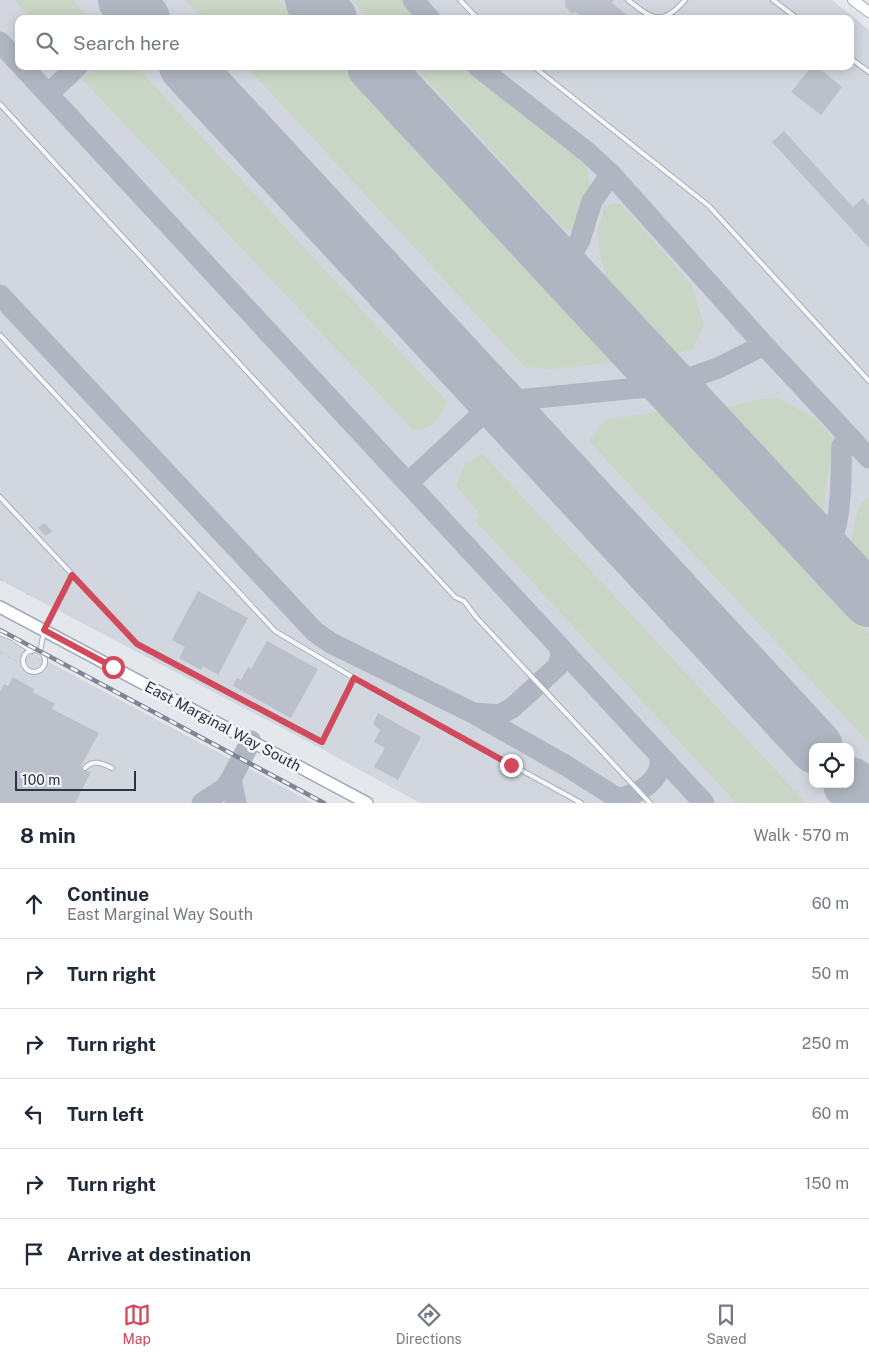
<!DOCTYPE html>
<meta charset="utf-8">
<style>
body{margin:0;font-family:"Public Sans",sans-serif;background:#f2f2f3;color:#1f2937}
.controls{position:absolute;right:15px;bottom:15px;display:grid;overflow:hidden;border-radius:10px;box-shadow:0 2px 12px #0003}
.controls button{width:45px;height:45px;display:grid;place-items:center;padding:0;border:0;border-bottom:1px solid #e0e1e3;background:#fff;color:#1f2937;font:25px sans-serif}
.scale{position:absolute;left:15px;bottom:12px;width:121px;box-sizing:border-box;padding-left:5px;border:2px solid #2b3445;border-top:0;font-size:14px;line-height:18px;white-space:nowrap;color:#2b3445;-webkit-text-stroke:4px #f4f6f9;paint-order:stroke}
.stop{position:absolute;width:15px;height:15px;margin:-11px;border:4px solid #d1495b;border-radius:50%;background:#fff}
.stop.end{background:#d1495b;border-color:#fff;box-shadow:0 1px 5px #0008}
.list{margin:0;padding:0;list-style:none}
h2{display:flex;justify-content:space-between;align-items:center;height:65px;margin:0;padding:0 20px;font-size:21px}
h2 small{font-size:16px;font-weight:400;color:#747a83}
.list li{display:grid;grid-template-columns:32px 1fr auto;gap:15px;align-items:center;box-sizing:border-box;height:70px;padding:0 20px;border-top:1px solid #e0e1e3}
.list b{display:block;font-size:19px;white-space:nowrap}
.list p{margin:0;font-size:16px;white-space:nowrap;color:#747a83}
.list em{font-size:16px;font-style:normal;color:#747a83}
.icon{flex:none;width:28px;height:28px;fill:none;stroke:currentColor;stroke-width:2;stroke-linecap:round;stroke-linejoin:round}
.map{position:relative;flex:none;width:869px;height:803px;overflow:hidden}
.search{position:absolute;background:#fff;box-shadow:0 2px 12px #0003;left:15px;right:15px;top:15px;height:55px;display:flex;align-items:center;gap:12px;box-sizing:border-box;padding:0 18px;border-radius:10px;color:#747a83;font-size:19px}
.sheet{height:485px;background:#fff}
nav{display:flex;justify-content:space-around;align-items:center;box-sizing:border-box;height:70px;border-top:1px solid #e0e1e3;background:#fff;font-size:14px;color:#747a83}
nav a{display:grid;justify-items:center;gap:2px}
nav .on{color:#d1495b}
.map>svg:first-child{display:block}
.built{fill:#d2d6de;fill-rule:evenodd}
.green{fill:#c9d6c5}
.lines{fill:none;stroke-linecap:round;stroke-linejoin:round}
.taxiway{stroke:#b0b6c1;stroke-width:21}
.runway{stroke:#b0b6c1;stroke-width:54}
.building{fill:#bbc0ca}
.service-casing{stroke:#a9aeb7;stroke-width:6}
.secondary-casing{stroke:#a9aeb7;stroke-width:12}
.primary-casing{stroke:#a3abb8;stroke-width:14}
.path{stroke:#c2c5cb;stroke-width:1;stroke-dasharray:4 4;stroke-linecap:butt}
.service{stroke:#f7f8fa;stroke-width:4}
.secondary{stroke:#fff;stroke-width:10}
.primary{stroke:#fff;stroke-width:11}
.rail-casing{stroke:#7d8696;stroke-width:4.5}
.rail{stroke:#f4f6f9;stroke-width:2.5;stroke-dasharray:8;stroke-linecap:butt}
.route{stroke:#d1495b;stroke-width:6}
.labels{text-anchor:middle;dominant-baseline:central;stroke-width:5;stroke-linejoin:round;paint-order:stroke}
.street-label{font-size:15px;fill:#2b3445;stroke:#f4f6f9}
</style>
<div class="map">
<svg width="869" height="803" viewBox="0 0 869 803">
<rect width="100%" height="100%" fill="#e4e7ec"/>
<g class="built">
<path d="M0 0H832L869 30V803H420L309 742 0 580ZM19 19H850V66H19ZM813 747H850V784H813Z"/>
<polygon points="0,636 313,803 0,803"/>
</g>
<g class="green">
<polygon points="14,0 73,0 90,19 32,19"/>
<polygon points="185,0 278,0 296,19 203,19"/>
<polygon points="352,0 400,0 417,19 370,19"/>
<path d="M96 66H136L447 402C440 418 432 431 413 430L82 79Z"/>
<polygon points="246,66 340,66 617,362 550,369 525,367"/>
<polygon points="414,66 462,66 574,153 586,165 590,186 575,228 566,231"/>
<polygon points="620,203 691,284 704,325 692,350 677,353 606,277 600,256 598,234 604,206"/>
<polygon points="777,398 814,417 833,438 822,517 724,408 761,399"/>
<polygon points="663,411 869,634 869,743 589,441 605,420"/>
<polygon points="482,453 806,803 736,803 475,520 481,515 456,486 464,466"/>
<polygon points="867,498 869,499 869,568 850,548 859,506"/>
</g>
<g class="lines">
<g class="taxiway">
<polyline points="413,0 430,19"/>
<polyline points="130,19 150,0"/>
<polyline points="0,42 19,63"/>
<polyline points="22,66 704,803"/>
<polyline points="477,66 587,152 611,174 764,345 869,458"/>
<polyline points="48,94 78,66"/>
<polyline points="563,270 580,240 592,201 611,174"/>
<polyline points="0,295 315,632 331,643 473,713 565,765 625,803"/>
<polyline points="408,483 495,402 669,385 718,368 764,345"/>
<path d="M824 551C844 529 840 475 842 446L850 438"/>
<polyline points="475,713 499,715 512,708 558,666 561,654 559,646"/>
<path d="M617 798C637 797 667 777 659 754"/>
<polyline points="202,803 225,788 231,779"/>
<polyline points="236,803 231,779 251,741"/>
</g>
<g class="runway">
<polyline points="125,0 143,19"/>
<polyline points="312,0 330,19"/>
<polyline points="186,66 816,747"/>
<polyline points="374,66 869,600"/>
<polyline points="850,784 868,803"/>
</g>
</g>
<g class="building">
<polygon points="565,0 614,0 612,3 627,15 623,19 585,19 576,12 572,13 566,8"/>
<polygon points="812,66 816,66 842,87 821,115 791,92"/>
<polygon points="784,131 853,207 863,198 869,206 869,248 772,142"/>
<polygon points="44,523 52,531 46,536 38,528"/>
<polygon points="198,591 248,618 218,675 203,666 201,670 179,658 185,647 172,640"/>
<polygon points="267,641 318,669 291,718 233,686 237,678 241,680 248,667 251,669"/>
<polygon points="13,677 34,689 33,692 55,704 52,709 99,733 81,766 83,771 91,772 75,803 0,803 0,692 4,684 8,686"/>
<polygon points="378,713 421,737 398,780 374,767 385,748 374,742 380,730 373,724"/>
</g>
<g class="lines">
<g class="service-casing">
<g id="service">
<polyline points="460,0 478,19"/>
<path d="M628 0C652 19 662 27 685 0"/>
<polyline points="773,0 798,19"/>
<polyline points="850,58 869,72"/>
<polyline points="533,66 709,206 869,381"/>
<polyline points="0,104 455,597 464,601 476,617 650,803"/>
<polyline points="0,335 275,631 354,678 581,803"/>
<polyline points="0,497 137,644 322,742 354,678"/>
<polyline points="0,633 12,638 32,651"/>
<circle cx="34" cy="661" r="11"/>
<polyline points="40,652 44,631 72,575"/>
<path d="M85 768C93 759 102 763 112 768"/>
</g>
</g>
<g class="secondary-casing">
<polyline id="secondary" points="853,0 869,12"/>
</g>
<g class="primary-casing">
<polyline id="primary" points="0,607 367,803"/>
</g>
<g class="path">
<polyline points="0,579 8,583"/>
<polyline points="26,593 31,596"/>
<polyline points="0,652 18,662 24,662"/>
</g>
<use href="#service" class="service"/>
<use href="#secondary" class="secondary"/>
<use href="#primary" class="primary"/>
<g class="rail-casing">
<polyline id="rail" points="0,630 324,803"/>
</g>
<use href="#rail" class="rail"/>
</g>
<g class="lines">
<polyline class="route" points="113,667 44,630 72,575 137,644 322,742 354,678 511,765"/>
</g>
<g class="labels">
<g class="street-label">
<text transform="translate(223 726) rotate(28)">East Marginal Way South</text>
</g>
</g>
</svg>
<div class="controls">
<button><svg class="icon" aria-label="locate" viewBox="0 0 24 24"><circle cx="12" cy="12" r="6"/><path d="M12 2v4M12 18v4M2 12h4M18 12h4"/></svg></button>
</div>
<div class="scale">100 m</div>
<div class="stop" style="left:113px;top:667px"></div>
<div class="stop end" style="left:511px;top:765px"></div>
<div class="search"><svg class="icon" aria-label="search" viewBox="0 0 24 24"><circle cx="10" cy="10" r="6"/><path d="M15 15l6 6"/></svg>Search here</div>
</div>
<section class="sheet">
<h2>8 min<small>Walk · 570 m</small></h2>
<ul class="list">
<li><svg class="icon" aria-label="ahead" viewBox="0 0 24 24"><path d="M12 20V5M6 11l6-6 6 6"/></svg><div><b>Continue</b><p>East Marginal Way South</p></div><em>60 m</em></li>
<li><svg class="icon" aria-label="right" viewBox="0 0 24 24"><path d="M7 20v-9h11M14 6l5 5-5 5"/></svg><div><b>Turn right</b></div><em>50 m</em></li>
<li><svg class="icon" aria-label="right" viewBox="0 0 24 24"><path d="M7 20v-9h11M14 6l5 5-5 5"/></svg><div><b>Turn right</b></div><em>250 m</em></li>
<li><svg class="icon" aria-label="left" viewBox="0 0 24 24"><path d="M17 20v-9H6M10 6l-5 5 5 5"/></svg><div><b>Turn left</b></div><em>60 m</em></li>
<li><svg class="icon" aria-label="right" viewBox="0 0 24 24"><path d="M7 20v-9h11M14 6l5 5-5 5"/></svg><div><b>Turn right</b></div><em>150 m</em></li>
<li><svg class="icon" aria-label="arrive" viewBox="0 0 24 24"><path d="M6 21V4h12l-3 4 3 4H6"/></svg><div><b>Arrive at destination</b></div></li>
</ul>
</section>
<nav>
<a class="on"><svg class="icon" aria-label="map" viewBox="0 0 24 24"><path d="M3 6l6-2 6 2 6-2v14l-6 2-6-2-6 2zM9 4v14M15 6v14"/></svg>Map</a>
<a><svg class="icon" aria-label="directions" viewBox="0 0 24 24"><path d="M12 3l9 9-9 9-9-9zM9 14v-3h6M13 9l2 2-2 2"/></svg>Directions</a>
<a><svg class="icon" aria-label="saved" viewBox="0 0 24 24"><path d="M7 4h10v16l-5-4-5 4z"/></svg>Saved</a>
</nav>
